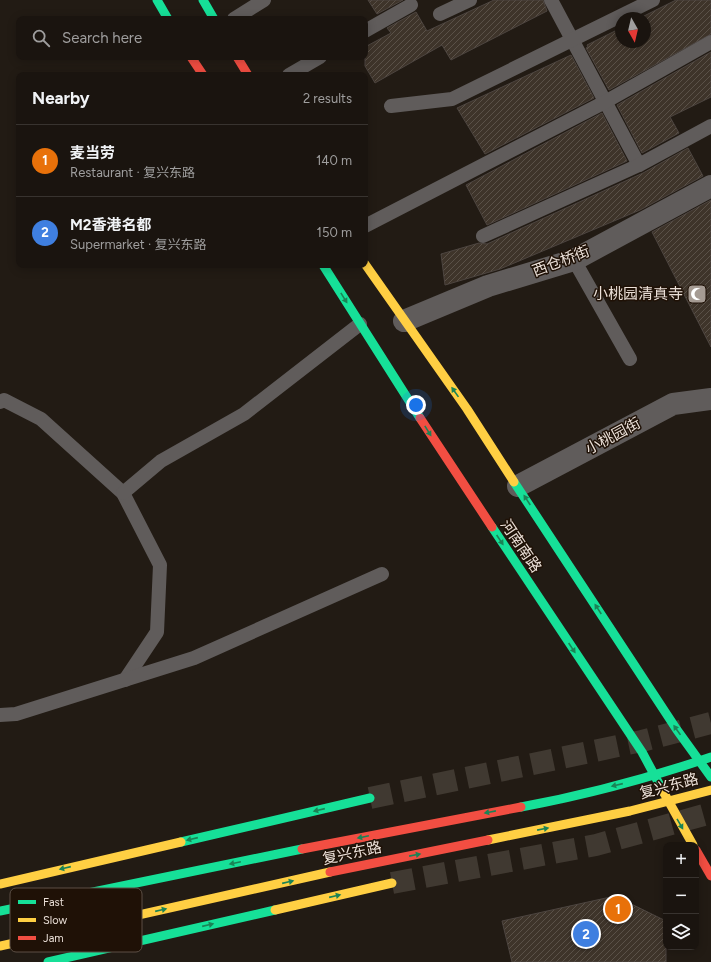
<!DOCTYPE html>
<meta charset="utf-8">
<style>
body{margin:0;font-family:Figtree,"Noto Sans SC",sans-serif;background:#27211d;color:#f1f3f6}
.controls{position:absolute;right:12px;bottom:12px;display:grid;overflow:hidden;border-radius:8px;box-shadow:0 2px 10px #0003}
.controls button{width:36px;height:36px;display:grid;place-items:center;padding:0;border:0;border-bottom:1px solid #38332f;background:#1a140f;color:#f1f3f6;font:20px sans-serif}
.compass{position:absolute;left:615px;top:12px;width:36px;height:36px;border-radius:50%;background:#1a140f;box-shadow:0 2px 10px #0003;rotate:172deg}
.you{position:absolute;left:416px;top:405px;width:14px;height:14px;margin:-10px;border:3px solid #fff;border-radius:50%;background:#1a73e8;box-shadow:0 0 0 6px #1a73e833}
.badge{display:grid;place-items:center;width:26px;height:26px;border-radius:50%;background:#b45309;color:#fff;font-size:13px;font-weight:700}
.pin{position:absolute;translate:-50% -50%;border:2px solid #fff;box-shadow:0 1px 4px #0006}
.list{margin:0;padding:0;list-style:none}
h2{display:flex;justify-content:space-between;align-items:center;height:52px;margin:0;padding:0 16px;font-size:17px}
h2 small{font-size:13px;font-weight:400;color:#9f9e9e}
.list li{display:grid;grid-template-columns:26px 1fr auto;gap:12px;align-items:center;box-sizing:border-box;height:72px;padding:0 16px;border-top:1px solid #38332f}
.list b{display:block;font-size:15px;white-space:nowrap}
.list p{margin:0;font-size:13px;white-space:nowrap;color:#9f9e9e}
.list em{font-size:13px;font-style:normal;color:#9f9e9e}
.icon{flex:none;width:22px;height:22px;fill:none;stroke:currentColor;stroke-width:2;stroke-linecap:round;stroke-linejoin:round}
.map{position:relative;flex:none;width:711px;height:962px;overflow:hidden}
.search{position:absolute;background:#1a140f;box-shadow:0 2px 10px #0003;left:16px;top:16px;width:352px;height:44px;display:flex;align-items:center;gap:10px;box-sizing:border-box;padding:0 14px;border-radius:8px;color:#9f9e9e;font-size:15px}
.panel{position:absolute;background:#1a140f;box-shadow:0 2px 10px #0003;left:16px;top:72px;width:352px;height:196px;border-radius:8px}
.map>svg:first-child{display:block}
.building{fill:url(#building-hatch);stroke:#4d4540}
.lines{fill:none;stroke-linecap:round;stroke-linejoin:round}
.secondary-tunnel{stroke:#403931;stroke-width:22;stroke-dasharray:22 11;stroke-linecap:butt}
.lane{stroke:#605c5b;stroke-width:14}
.street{stroke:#605c5b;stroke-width:22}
.fast{stroke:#16e098;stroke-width:9}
.slow{stroke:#ffcf43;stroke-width:9}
.jam{stroke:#f24e42;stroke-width:9}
.oneway{fill:#1a8356}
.labels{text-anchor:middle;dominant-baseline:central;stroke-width:3;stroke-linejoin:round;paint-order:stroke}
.street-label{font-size:15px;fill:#ebe0d8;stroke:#1f1106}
.poi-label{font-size:15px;fill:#ebe0d8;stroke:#1f1106;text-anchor:end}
.key{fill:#1f1106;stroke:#5c4f45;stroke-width:1}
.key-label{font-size:11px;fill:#ebe0d8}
</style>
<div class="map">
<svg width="711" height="962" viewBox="0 0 711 962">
<defs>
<pattern id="building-hatch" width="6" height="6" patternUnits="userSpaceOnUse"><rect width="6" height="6" fill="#3e342a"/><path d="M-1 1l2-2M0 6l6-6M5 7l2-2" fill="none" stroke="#5a5148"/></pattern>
</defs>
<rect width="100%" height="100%" fill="#221b14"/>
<g class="building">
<polygon points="368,0 403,0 377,14"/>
<polygon points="494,0 543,0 547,11 451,60 442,45 375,83 365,66 365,47 391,33 387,28 416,12 427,31"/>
<polygon points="676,0 711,0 711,34 609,90 586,48 588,47 587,45 621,28 621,42 645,42 645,18 640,18"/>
<polygon points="711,52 711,97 670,117 679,133 642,153 617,105"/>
<polygon points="571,55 594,98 485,154 457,108"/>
<polygon points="602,113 627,161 487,225 466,185"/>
<polygon points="688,148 703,176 640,210 500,269 445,285 441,254 479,243 487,244 643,173"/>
<polygon points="711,200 711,347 652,232"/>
<polygon points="615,896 666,921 666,962 512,962 502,921"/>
</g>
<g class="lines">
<g class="secondary-tunnel">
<polyline points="370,798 642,741 711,723"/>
<polyline points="392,883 596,845 711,813"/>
</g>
<g class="lane">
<polyline points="551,0 639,165"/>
<polyline points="440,14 470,0"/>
<polyline points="234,19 264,0"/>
<polyline points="365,31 411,5"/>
<polyline points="289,75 320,57"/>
<polyline points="391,106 452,99 653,0"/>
<polyline points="365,226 605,102 711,42"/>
<polyline points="483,236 639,165 711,126"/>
<polyline points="574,260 630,359"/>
<polyline points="0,402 4,400 41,419 123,493 160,565 157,632 125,680"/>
<polyline points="123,493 161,461 244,414 360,324"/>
<polyline points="0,715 16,714 194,658 382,574"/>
</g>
<g class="street">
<polyline points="404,321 488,286 574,260 711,186"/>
<polyline points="518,486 673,404 711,399"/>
</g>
<g class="fast">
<polyline points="157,0 168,19"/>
<polyline points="203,0 214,19"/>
<polyline points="323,265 420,418"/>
<polyline points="514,482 677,730 711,777"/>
<polyline points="492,527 642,752 664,793"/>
<path d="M521 807C586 795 649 778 711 757"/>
<polyline points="181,842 370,798"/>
<polyline points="0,911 302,849"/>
<polyline points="48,962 275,910"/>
</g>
<g class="slow">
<polyline points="365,264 467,409 514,482"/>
<polyline points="664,793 693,845"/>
<polyline points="488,840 630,811 711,790"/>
<polyline points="0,884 181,842"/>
<polyline points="275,910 392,883"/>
<polyline points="0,946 330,872"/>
</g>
<g class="jam">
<polyline points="191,57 203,75"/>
<polyline points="237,57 248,75"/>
<polyline points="420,418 492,527"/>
<polyline points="302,849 521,807"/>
<polyline points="696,850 711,876"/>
<polyline points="330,872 488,840"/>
</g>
</g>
<defs><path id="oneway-solid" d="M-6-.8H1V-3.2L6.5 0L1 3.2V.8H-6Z"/></defs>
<g class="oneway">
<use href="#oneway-solid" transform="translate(344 298) rotate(58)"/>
<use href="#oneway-solid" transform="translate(455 392) rotate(-125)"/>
<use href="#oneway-solid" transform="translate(428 431) rotate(58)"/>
<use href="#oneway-solid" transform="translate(527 500) rotate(-123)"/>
<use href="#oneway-solid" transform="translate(500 540) rotate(56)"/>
<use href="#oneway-solid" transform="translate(598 609) rotate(-123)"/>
<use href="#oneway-solid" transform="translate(572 648) rotate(56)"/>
<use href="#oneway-solid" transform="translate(677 730) rotate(-125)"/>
<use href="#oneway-solid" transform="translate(617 785) rotate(167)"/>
<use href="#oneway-solid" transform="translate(319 810) rotate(167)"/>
<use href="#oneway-solid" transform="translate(490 812) rotate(169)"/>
<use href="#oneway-solid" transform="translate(680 824) rotate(60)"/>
<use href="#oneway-solid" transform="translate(543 829) rotate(-11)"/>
<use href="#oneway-solid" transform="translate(363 837) rotate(168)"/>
<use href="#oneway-solid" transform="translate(192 839) rotate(167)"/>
<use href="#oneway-solid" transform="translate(415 855) rotate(-11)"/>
<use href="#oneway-solid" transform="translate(235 863) rotate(168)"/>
<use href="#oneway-solid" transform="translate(65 868) rotate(167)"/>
<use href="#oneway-solid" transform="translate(288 882) rotate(-13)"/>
<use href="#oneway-solid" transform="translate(335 896) rotate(-13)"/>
<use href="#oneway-solid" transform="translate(161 910) rotate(-13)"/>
<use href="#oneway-solid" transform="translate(208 925) rotate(-13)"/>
</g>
<defs>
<g id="mosque-square" transform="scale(1)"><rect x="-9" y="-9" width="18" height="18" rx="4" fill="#a59b93" stroke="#1f1106"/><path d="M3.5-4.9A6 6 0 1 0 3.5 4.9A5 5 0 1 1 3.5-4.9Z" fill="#fff"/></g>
</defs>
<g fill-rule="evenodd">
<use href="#mosque-square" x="697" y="294"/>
</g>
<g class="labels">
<g class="street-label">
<text transform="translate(561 261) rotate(-21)">西仓桥街</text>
<text transform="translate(613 436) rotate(-28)">小桃园街</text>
<text transform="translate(521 546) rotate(56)">河南南路</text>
<text transform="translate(669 786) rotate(-15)">复兴东路</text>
<text transform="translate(352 853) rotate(-12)">复兴东路</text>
</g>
<g class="poi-label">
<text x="683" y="294">小桃园清真寺</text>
</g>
</g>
<rect x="10" y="888" width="132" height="64" rx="6" class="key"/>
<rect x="18" y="900" width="18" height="4" fill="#16e098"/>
<rect x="18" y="918" width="18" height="4" fill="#ffcf43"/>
<rect x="18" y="936" width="18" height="4" fill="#f24e42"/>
<g class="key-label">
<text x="43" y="906">Fast</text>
<text x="43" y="924">Slow</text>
<text x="43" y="942">Jam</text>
</g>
</svg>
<div class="controls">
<button>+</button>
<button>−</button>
<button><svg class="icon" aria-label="layers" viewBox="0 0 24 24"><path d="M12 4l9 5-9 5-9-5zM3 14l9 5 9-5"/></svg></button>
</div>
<svg class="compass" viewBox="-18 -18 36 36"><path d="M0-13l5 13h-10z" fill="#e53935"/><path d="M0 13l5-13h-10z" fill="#9f9e9e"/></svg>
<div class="you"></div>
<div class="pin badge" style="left:618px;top:909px;background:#e8710a">1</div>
<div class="pin badge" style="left:586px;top:934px;background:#3f7fe0">2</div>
<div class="search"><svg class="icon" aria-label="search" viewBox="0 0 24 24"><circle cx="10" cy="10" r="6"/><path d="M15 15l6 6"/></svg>Search here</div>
<section class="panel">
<h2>Nearby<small>2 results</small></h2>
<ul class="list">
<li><span class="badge" style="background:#e8710a">1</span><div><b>麦当劳</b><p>Restaurant · 复兴东路</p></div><em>140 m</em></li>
<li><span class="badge" style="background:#3f7fe0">2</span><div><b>M2香港名都</b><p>Supermarket · 复兴东路</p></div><em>150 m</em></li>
</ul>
</section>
</div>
